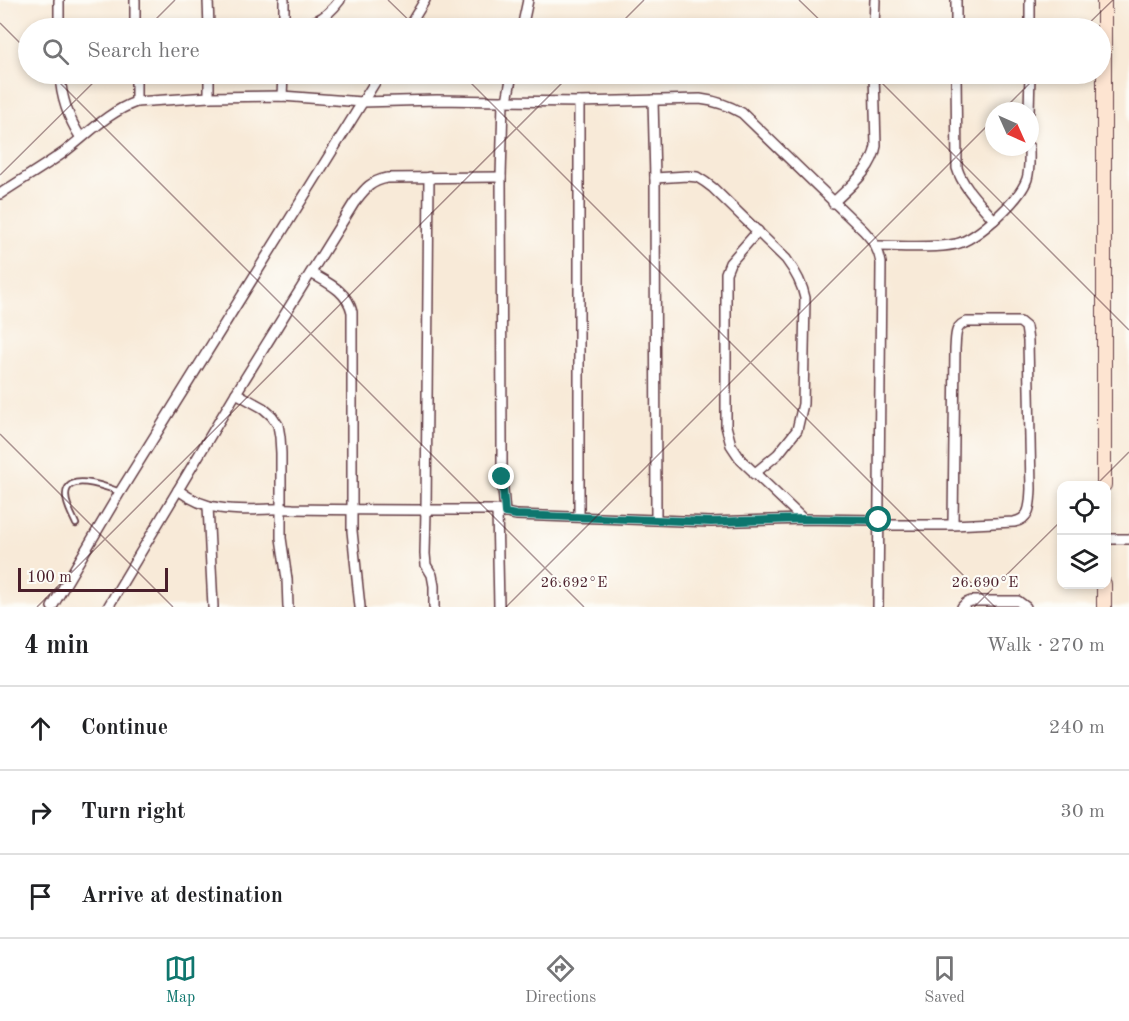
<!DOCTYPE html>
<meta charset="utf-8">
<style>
body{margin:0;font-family:"Old Standard TT",serif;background:#f6f6f6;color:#202124}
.controls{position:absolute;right:18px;bottom:18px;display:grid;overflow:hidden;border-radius:12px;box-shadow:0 3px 9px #0003}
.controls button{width:54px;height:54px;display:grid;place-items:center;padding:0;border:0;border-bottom:2px solid #e0e0e0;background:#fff;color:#202124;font:30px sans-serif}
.compass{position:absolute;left:985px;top:102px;width:54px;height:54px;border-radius:50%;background:#fff;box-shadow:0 3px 9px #0003;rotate:135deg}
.scale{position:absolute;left:18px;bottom:15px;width:150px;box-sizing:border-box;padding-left:6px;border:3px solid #4a1f2b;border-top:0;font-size:16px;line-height:21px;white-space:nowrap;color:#4a1f2b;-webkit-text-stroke:4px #fdfcf7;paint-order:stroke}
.stop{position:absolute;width:18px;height:18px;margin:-14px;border:4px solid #0f766e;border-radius:50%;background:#fff}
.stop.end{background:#0f766e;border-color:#fff;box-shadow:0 2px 6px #0008}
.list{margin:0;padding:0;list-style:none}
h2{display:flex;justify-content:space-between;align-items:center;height:78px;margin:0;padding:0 24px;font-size:26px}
h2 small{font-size:20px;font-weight:400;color:#757577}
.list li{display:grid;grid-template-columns:39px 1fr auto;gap:18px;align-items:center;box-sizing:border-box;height:84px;padding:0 24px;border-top:2px solid #e0e0e0}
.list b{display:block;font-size:22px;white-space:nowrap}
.list em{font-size:20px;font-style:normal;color:#757577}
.icon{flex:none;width:33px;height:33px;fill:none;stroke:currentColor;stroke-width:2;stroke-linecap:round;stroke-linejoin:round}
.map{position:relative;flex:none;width:1129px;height:607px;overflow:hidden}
.search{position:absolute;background:#fff;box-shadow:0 3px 9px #0003;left:18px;right:18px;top:18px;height:66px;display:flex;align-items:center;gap:15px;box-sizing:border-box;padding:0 21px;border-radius:33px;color:#757577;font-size:22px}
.sheet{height:330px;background:#fff}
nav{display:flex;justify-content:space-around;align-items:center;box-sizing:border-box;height:84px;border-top:2px solid #e0e0e0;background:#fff;font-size:16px;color:#757577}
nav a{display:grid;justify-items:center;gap:3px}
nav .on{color:#0f766e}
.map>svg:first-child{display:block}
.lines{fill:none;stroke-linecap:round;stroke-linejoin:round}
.lane-casing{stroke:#643d45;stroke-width:8}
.street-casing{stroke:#643d45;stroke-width:12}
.secondary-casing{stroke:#643d45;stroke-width:16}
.lane{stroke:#fff;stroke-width:4.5}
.street{stroke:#fff;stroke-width:9}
.secondary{stroke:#fde4d1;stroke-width:14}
.route{stroke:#0f766e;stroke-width:8}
.ticks{fill:none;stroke:#4a1f2b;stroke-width:1.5;stroke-opacity:0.45}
.ticks-label{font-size:15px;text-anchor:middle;fill:#4a1f2b;stroke:#fdfcf7;stroke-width:4.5;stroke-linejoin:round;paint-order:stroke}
</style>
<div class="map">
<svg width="1129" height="607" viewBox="0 0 1129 607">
<rect width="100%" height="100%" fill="#fdfcf7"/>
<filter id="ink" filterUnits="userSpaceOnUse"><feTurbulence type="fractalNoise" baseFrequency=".0167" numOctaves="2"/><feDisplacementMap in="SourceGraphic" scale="12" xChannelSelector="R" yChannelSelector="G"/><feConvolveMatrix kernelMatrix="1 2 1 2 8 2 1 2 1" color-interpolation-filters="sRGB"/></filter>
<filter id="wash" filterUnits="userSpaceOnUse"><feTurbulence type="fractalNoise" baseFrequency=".008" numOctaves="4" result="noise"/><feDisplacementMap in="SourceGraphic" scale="24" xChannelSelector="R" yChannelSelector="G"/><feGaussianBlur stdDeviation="1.35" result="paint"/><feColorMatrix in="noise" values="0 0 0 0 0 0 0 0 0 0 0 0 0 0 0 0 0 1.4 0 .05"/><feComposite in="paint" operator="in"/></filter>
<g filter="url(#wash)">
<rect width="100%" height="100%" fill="#f8ead8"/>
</g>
<g filter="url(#ink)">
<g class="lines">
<g class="lane-casing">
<path id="lane" d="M76 524C72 515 66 505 66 496 65 470 109 488 120 492"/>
</g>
<g class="street-casing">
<g id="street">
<polyline points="59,0 59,28"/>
<polyline points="135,0 135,28"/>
<polyline points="208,0 209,28"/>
<polyline points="956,0 956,28"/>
<path d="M284 27C311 24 323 23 340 0"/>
<polyline points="284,28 284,0"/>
<polyline points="408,28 425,0"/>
<polyline points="522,28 528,0"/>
<polyline points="874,28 875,0"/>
<polyline points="1030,28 1030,0"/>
<path d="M60 74C61 98 68 118 81 138"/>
<polyline points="136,74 136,102"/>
<polyline points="209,74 209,97"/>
<path d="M956 74 957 168C963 188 981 204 994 220"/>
<polyline points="282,96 283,74"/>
<polyline points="653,100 655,178 656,519"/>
<polyline points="503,101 501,177 502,444 502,477 505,513"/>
<polyline points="507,101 512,74"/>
<polyline points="579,102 579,517"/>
<polyline points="1029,111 1030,74"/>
<polyline points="429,177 426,510 425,554 426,565 432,575 434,586 434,607"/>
<path d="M655 178 687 176 697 177 705 182 713 188 786 259C795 271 802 283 805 298L803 404 797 430 778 454 754 474"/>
<path d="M0 194C21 180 43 167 63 153 87 135 108 112 136 102L209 97 282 96 362 102 437 100 579 102 700 99C716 101 728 105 742 113L864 231C873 240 879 249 881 263L878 607"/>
<path d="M833 203C850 186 872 170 876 146L874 74"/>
<polyline points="758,231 730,263 726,273 726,426 731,445 741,460 803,519"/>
<path d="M877 246C903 246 931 249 956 244 977 239 1020 200 1027 179 1030 169 1029 158 1029 147"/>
<path d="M311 273C328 283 347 291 352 312V531L360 607"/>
<polyline points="236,393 263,408 272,416 278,425 280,437 281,453 281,538 287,579 288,607"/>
<path d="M178 490C190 499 204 506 220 508 244 512 269 508 293 509 360 510 426 510 492 510L516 515 711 522 803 519 879 520"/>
<polyline points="208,506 213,607"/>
<polyline points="497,510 499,607"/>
<path d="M879 525H953L1014 522C1031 519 1030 504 1031 489L1028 341 1026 327 1020 322H967C954 325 956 338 955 349L953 525"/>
<polyline points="1106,539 1129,539"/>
<polyline points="52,607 120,492 380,74"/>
<path d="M108 607 236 393 354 203C365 189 369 182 387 178L501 177"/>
<polyline points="962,607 966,603 971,601 1018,601 1026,607"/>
</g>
</g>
<g class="secondary-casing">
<g id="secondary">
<polyline points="1104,0 1104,485"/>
<polyline points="1104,584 1104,607"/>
</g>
</g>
<use href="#lane" class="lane"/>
<use href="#street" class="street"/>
<use href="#secondary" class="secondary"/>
</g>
</g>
<g class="lines" filter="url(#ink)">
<polyline class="route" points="502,477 505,513 516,515 711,522 803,519 879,520"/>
</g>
<path class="ticks" d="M388 0 417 28M799 0 828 28M0 23 28 51M147 28 175 0M616 28 644 0M1084 28 1113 0M51 74 584 607M462 74 995 607M873 74 1129 330M1002 111 1039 74M0 175 102 74M0 434 173 607M1096 485 1129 452M37 607 571 74M506 607 994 119M974 607 1062 520"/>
<g class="ticks-label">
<text x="574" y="587">26.692°E</text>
<text x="985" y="587">26.690°E</text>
</g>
</svg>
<div class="controls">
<button><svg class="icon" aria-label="locate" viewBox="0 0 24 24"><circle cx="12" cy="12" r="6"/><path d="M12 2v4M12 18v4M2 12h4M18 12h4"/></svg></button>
<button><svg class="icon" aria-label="layers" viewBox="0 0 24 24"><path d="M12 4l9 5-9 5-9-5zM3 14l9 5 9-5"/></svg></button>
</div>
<svg class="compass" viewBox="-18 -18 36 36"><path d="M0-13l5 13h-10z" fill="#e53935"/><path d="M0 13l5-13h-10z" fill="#757577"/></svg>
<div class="scale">100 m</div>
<div class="stop" style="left:879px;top:520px"></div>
<div class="stop end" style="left:502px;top:477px"></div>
<div class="search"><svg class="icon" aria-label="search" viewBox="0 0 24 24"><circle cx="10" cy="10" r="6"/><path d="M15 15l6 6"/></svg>Search here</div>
</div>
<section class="sheet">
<h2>4 min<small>Walk · 270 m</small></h2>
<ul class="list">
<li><svg class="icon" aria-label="ahead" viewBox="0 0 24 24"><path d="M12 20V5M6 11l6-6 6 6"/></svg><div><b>Continue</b></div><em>240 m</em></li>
<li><svg class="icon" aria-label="right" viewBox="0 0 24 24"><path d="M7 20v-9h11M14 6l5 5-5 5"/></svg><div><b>Turn right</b></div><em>30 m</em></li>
<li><svg class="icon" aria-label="arrive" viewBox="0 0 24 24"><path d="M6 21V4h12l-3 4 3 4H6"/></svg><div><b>Arrive at destination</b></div></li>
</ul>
</section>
<nav>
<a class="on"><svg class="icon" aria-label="map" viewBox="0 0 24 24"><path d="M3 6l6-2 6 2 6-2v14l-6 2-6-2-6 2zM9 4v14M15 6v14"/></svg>Map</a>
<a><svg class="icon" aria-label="directions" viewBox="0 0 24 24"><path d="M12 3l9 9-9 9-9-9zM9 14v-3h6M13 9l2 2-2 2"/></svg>Directions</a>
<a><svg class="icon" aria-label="saved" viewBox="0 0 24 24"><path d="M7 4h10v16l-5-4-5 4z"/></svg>Saved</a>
</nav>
